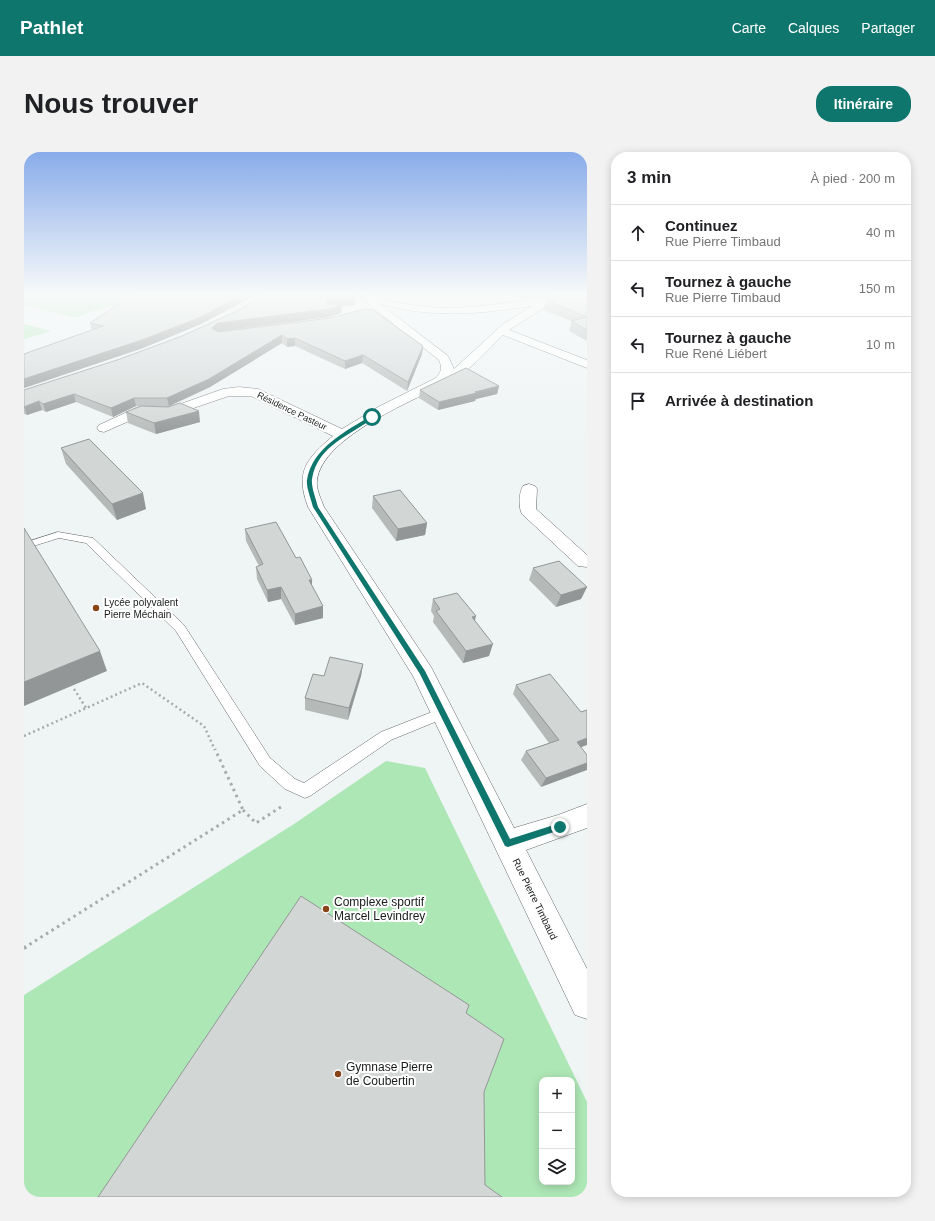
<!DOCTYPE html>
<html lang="fr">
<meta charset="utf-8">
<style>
body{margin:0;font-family:Helvetica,sans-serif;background:#f2f2f2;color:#202124}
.controls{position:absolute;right:12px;bottom:12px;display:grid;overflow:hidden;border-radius:8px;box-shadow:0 2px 10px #0003}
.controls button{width:36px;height:36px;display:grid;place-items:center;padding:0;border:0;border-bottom:1px solid #e0e0e0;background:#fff;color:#202124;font:20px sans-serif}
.stop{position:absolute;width:12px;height:12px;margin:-9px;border:3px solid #0f766e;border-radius:50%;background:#fff}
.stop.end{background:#0f766e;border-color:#fff;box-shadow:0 1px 4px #0008}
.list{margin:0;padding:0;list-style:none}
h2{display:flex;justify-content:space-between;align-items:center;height:52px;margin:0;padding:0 16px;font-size:17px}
h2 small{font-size:13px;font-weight:400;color:#757577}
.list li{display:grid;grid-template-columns:26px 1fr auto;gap:12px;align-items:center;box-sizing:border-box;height:56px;padding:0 16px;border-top:1px solid #e0e0e0}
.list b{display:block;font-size:15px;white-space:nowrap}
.list p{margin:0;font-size:13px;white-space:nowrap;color:#757577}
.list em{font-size:13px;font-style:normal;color:#757577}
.icon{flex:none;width:22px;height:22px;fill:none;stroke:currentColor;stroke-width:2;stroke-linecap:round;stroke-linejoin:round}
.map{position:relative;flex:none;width:563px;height:1045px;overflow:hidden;border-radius:16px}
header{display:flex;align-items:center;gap:24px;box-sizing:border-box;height:56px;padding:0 20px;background:#0f766e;color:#fff}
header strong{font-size:19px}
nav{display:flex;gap:22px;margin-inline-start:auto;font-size:14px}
.intro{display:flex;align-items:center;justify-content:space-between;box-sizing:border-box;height:96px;padding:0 24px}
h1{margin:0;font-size:28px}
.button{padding:10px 18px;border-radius:16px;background:#0f766e;color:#fff;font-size:14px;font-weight:700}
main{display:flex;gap:24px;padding:0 24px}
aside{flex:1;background:#fff;border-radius:16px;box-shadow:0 2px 10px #0003}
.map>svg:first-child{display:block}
.green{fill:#aee7b6;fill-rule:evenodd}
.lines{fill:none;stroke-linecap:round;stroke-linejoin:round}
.lane-casing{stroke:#646869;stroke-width:1}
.street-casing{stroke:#646869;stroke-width:1}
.path-far2{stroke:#a7abac;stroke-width:2.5;stroke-dasharray:2 3;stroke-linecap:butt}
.path-far1{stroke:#a7abac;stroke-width:3;stroke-dasharray:2.5 4;stroke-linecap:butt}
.path{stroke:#a7abac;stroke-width:4;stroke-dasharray:3 5;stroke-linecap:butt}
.lane{fill:#fff;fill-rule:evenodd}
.street{fill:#fff;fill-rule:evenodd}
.wall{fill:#b5b9b8}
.shaded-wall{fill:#939696}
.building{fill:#d2d7d6;stroke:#939696}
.route{fill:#0f766e}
.poi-dot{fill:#89451a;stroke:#fff;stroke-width:1.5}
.labels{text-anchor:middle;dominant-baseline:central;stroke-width:4;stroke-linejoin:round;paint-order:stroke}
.far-street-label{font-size:9px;fill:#191b1b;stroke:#fff}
.poi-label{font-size:10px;fill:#191b1b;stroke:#fff;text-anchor:start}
.street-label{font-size:10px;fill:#191b1b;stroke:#fff}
.near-poi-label{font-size:12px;fill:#191b1b;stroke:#fff;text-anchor:start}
</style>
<header>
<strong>Pathlet</strong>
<nav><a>Carte</a><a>Calques</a><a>Partager</a></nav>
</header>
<div class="intro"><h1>Nous trouver</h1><a class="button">Itinéraire</a></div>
<main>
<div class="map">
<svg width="563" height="1045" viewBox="0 0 563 1045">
<rect width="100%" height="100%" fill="#eff4f5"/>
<g class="green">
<polygon points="0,144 113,144 93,154 65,160 53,166 0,153"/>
<polygon points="0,172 27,179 0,187"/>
<path d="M362 609 401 616 563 950V1045H0V843L270 672ZM518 928H548V1030H518Z"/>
</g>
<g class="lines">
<g class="lane-casing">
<polygon id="lane" points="34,380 69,386 160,473 246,606 271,627 280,631 357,580 418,556 423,557 425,561 423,565 367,588 286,644 281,646 261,637 236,614 152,479 62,391 35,386 0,397 0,391"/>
</g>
<g class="street-casing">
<g id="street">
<path d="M337 144C350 144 358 147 370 150 386 153 402 155 418 156 463 157 507 144 552 144L550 146 527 151 485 178 563 208V216L479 183C463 198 449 216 429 228 394 247 297 284 293 329 292 337 297 347 300 355L407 515 490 676 534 663 563 652V676L502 698 563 817V867L551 863 389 524 284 355C271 320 282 307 309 284L227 244H205L146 264 119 263 80 280 75 279 73 276 75 273 112 256H145L199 237 215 235 234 237 318 277 354 255 410 227C417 221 419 217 415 208L344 152 342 150 344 148ZM355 151C404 167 458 162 508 154L479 172 430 217 424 204Z"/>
<path d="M505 332 511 334 513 337 512 357 563 403V415L554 414 498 362C494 355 495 340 499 334Z"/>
</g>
</g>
<g class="path-far2">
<polyline points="50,537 62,556"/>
<polyline points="0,584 118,531 180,574 191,598"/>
</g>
<g class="path-far1">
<polyline points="219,658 232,671 260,653"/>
<polyline points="0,796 219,658 191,597"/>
</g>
<polyline class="path" points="0,796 2,795"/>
<use href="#lane" class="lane"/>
<use href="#street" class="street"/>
</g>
<g class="wall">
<polygon points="107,144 230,144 177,172 119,196 0,236 0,202 68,178 66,171"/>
<polygon points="237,144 341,144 341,148 331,147 331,153 318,154 317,161 305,165 195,179 194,179 306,166 399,194 398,202 383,239 338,211 321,217 271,194 263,195 258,191 186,235 146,254 176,270 132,282 104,271 102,260 115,254 112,254 89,265 52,250 22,260 18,258 3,263 0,262 0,238 96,207 158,184 217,157"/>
<polygon points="487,144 563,144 563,189 545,179 548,169 519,158 522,148 528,145 495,147"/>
<polygon points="475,234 473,242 452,247 451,249 414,258 395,246 396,238"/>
<polygon points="37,296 122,357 93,368 42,312"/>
<polygon points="349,344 403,371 401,383 372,389 348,356"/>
<polygon points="221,377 272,406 288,428 288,434 299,466 271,473 257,447 244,450 233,427 232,415 235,414 222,389"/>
<polygon points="509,416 563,435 557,447 532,455 505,428"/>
<polygon points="409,447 451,469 465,504 439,511 409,470 410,464 407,459"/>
<polygon points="339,512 337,524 324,568 281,558 281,546 300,524"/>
<polygon points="492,533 557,595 517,635 497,608 502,599 525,591 489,542"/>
</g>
<g class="shaded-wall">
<polygon points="216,144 230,144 177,172 119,196 0,236 0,227"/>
<polygon points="496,144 532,144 495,147"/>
<polygon points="332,145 331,153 318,154 317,161 305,165 195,179 189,184 188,176 194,171 303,156 303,149"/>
<polygon points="258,183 258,191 186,235 145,254 143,246"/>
<polygon points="271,186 271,194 263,195 263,187"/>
<polygon points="399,194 398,202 383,239 384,230"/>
<polygon points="339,203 338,211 321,217 321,209"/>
<polygon points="475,234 473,242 452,247 451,249 414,258 415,250"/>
<polygon points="50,242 52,250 22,260 19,252"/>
<polygon points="110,246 112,254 89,265 87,256"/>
<polygon points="15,249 18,258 3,263 0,255"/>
<polygon points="175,259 176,270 132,282 130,271"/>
<polygon points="119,341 122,357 93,368 88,352"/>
<polygon points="403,371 401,383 372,389 374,377"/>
<polygon points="285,428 288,428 288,439"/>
<polygon points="257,435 257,447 244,450 243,438"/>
<polygon points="563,435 557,447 532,455 537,443"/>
<polygon points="299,454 299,466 271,473 271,462"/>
<polygon points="452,464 449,476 448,465"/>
<polygon points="469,492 465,504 439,511 442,499"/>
<polygon points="76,499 83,519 0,554 0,530"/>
<polygon points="339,512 337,524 324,568 325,556"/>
<polygon points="563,586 563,593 547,599 553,590"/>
<polygon points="563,611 563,618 517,635 522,626"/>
</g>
<g class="building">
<polygon points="107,144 216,144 177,165 118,188 0,227 0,202 79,174 66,171"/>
<polygon points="237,144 330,144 332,145 303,149 303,152 318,153 305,157 194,171 188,176 194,180 306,166 341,157 349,158 399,194 384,230 339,203 321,209 271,186 263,187 258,183 185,227 143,246 110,246 87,256 50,242 19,252 15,249 0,255 0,238 96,207 158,184 217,157"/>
<polygon points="529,144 563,144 563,165 522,148"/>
<polygon points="563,165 563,178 547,169"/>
<polygon points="442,216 475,234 451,240 453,241 415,250 396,238"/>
<polygon points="156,251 175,259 130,271 102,260 117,254 144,255"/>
<polygon points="65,287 119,341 88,352 37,296"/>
<polygon points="376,338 403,371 374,377 349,344"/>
<polygon points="252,370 272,406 276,405 288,428 285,428 299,454 271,462 257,435 243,438 232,415 239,412 221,377"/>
<polygon points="0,376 76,499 0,530"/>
<polygon points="535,409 563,435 537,443 509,416"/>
<polygon points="433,441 452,464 448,465 469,492 442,499 412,459 416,457 409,447"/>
<polygon points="306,505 339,512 325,556 281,546 289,522 300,524"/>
<polygon points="526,522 557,560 563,558 563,586 553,590 563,603 563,611 522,626 502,599 535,588 492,533"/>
<polygon points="277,744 445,853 442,861 480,887 460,940 461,1033 478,1045 74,1045"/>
</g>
<linearGradient id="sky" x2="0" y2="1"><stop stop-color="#89acea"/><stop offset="0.49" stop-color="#f8fafa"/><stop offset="1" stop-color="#f8fafa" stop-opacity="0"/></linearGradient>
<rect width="563" height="291" fill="url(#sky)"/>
<path class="route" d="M347 264 350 265C327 284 294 292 288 327 287 335 292 347 294 355L401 519 486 687 536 671 540 675 539 677 484 695 481 694 396 522 289 355C287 347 282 335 283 328 288 296 322 279 347 264Z"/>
<g class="poi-dot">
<circle cx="72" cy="456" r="4"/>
<circle cx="302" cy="757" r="4"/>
<circle cx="314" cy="922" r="4"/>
</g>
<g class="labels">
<g class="far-street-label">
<text transform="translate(268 259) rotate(26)">Résidence Pasteur</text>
</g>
<g class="poi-label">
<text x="80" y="450">Lycée polyvalent<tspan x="80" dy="12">Pierre Méchain</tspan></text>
</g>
<g class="street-label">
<text transform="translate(511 747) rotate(64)">Rue Pierre Timbaud</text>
</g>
<g class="near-poi-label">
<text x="310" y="750">Complexe sportif<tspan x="310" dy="14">Marcel Levindrey</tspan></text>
<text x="322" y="915">Gymnase Pierre<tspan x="322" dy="14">de Coubertin</tspan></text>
</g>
</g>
</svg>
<div class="controls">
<button>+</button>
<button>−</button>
<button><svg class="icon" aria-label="layers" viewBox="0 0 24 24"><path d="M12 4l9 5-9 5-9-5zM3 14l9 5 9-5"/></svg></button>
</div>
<div class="stop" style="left:348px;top:265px"></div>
<div class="stop end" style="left:536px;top:675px"></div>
</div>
<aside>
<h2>3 min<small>À pied · 200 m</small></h2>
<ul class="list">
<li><svg class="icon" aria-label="ahead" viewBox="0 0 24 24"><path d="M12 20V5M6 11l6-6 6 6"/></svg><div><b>Continuez</b><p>Rue Pierre Timbaud</p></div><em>40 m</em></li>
<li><svg class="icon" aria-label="left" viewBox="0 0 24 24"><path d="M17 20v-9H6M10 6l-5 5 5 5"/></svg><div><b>Tournez à gauche</b><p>Rue Pierre Timbaud</p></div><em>150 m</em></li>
<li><svg class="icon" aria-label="left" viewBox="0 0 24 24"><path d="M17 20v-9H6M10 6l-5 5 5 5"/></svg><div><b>Tournez à gauche</b><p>Rue René Liébert</p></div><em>10 m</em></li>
<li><svg class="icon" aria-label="arrive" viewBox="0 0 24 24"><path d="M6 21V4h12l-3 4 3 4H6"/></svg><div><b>Arrivée à destination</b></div></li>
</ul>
</aside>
</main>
